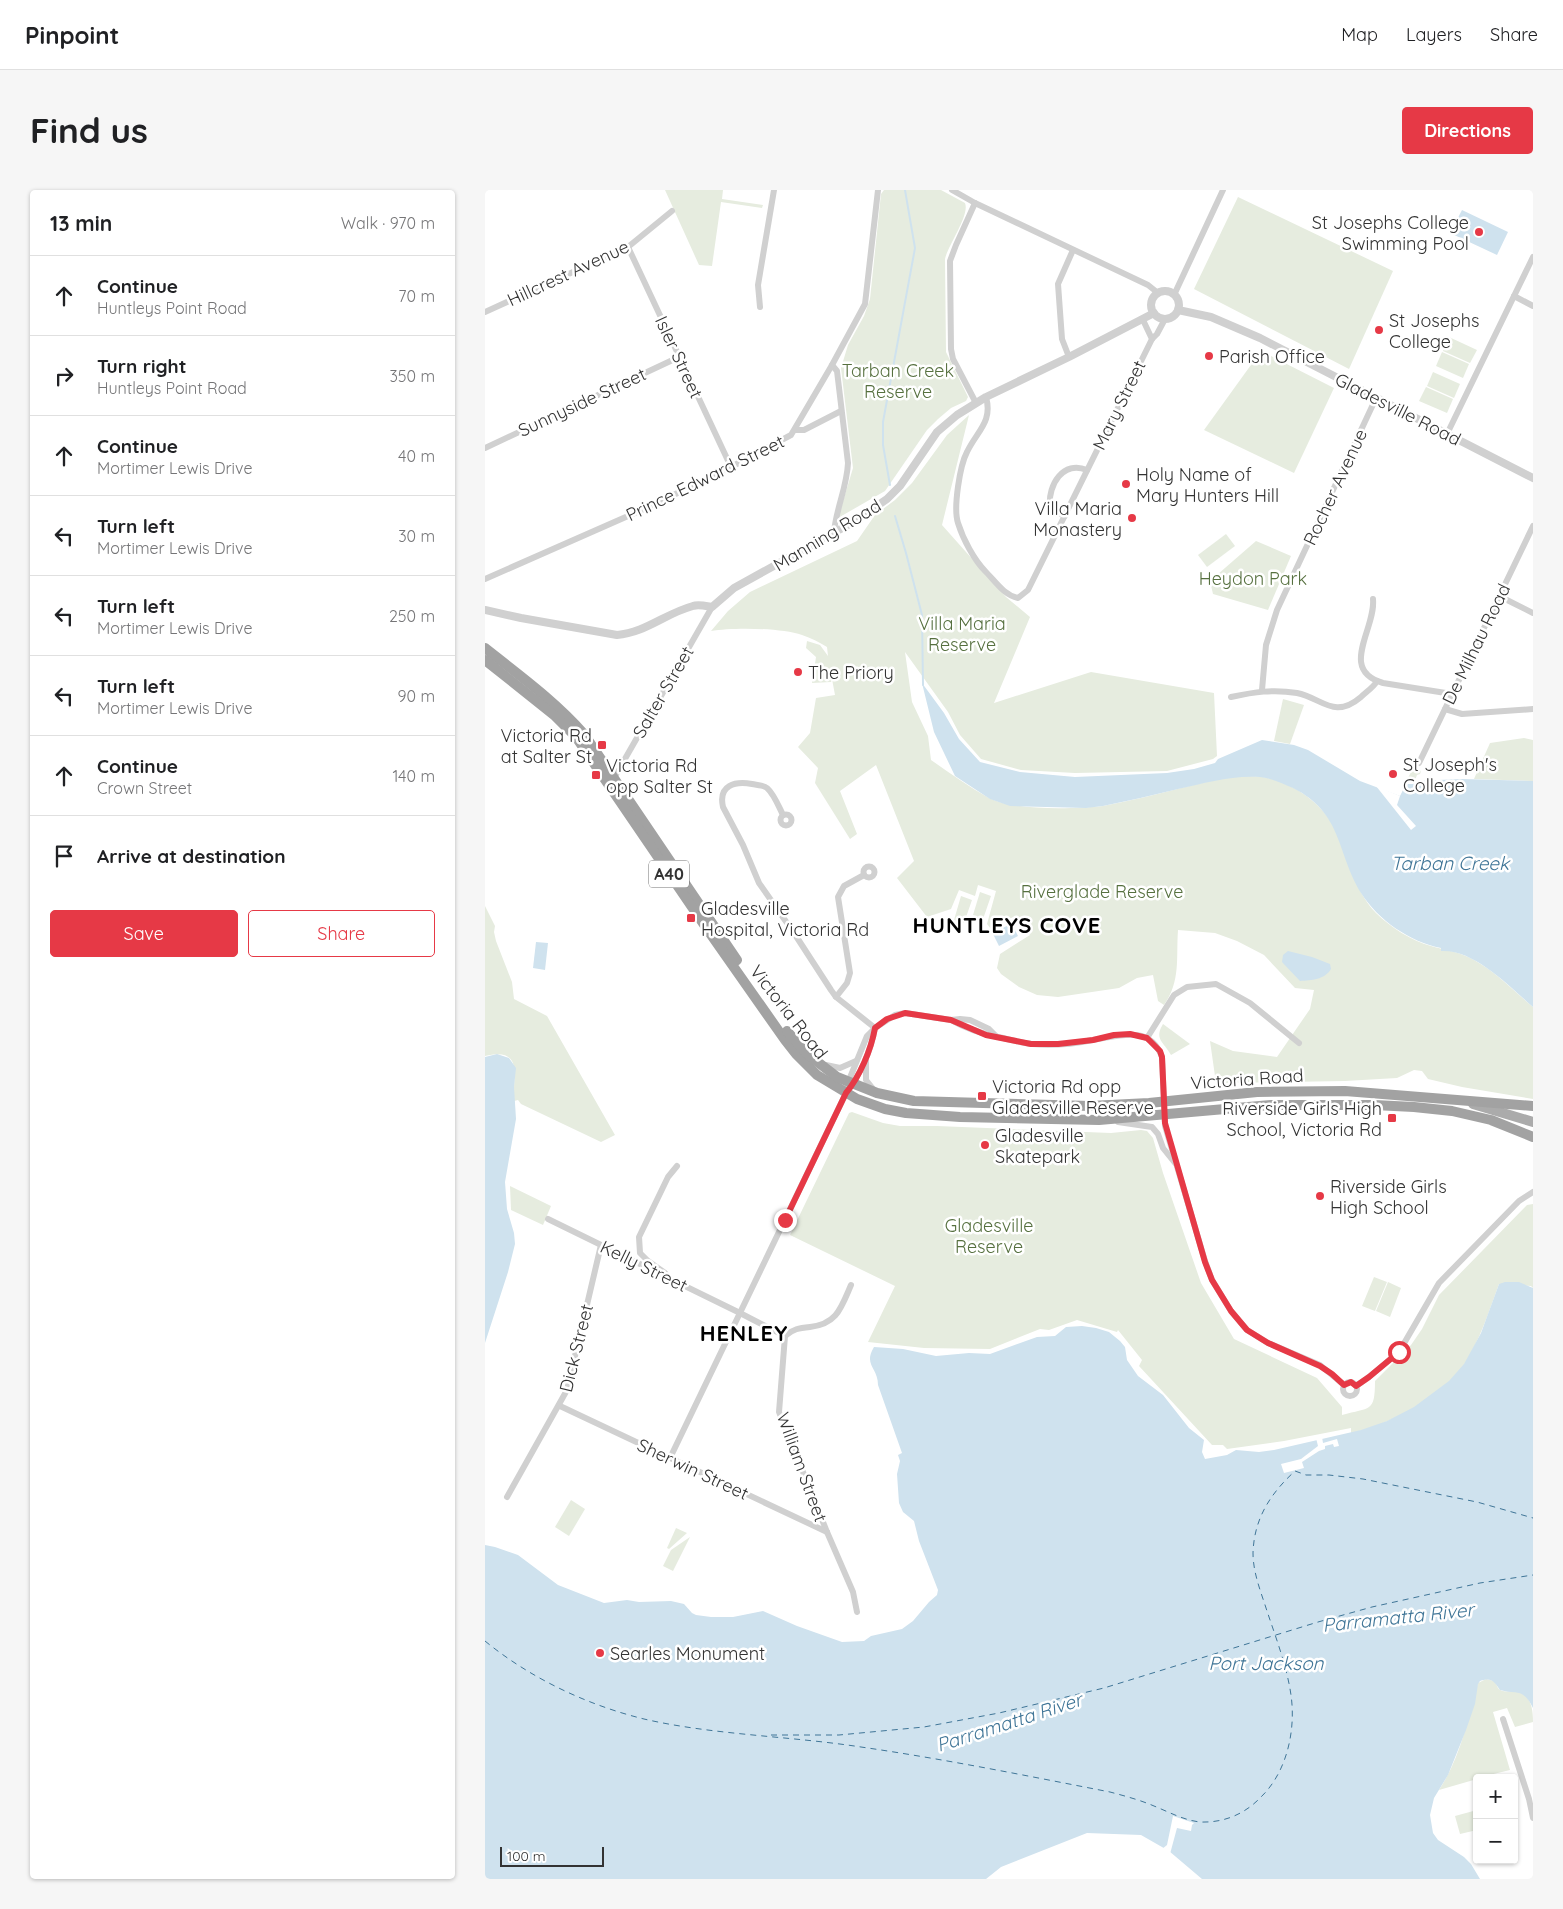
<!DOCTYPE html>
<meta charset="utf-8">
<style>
body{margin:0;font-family:Quicksand,sans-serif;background:#f6f6f6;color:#202124}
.controls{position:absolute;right:15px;bottom:15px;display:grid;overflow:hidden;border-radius:5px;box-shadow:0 1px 4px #0004}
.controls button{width:45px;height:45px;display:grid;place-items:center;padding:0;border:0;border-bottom:1px solid #e0e0e0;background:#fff;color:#202124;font:25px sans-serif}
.scale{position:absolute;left:15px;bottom:12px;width:104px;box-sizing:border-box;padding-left:5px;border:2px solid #333;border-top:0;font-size:14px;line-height:18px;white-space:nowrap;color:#333;-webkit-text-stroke:4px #fff;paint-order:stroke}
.stop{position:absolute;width:15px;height:15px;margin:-11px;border:4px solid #e63946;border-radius:50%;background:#fff}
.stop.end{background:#e63946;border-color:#fff;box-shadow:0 1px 5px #0008}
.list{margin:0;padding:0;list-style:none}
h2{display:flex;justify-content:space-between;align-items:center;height:65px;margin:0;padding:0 20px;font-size:21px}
h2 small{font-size:16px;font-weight:400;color:#757577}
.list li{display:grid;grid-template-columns:32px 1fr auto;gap:15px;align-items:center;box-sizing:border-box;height:80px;padding:0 20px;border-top:1px solid #e0e0e0}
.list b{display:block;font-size:19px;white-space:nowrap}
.list p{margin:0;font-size:16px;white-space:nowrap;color:#757577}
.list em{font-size:16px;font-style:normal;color:#757577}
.actions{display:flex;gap:10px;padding:15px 20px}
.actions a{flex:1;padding:11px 0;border:1px solid #e63946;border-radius:5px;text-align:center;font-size:18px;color:#e63946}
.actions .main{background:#e63946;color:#fff}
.icon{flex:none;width:28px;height:28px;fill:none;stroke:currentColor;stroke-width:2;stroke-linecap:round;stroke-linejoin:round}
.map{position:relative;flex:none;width:1048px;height:1689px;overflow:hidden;border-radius:5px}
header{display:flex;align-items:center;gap:30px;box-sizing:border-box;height:70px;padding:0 25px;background:#fff;border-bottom:1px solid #e0e0e0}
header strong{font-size:24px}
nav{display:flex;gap:28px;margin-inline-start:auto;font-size:18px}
.intro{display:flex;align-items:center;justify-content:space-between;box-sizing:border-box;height:120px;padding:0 30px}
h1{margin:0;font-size:35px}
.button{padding:12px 22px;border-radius:5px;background:#e63946;color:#fff;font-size:18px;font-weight:700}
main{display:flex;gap:30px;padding:0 30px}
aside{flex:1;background:#fff;border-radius:5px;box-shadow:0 1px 4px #0004}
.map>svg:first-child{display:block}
.green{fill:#e6ecdf}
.water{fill:#cfe2ee}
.pier{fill:#fff}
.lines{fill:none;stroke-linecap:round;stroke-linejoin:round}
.stream{stroke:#cfe2ee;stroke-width:2}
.ferry{stroke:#3f7597;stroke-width:1;stroke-dasharray:6 5;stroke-linecap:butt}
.minor{stroke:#d0d0d0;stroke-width:6}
.tertiary{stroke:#d0d0d0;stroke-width:8}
.primary{stroke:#ababab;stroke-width:10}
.trunk{stroke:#a2a2a2;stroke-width:10}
.route{stroke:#e63946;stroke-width:6}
.poi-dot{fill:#e63946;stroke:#fff;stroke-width:2}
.labels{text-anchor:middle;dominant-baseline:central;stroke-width:5;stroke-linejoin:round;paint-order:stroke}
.shield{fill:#fff;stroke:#707070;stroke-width:1}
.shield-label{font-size:16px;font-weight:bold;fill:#333}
.poi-label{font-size:18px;fill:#333;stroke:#fff;text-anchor:start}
.street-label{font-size:18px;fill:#333;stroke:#fff}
.park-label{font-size:18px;fill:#56703f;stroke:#fff}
.water-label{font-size:19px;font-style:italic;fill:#3f7597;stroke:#fff}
.district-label{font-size:22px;font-weight:bold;letter-spacing:1px;fill:#000;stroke:#fff}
</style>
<header>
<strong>Pinpoint</strong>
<nav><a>Map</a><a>Layers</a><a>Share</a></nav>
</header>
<div class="intro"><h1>Find us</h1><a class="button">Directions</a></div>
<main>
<aside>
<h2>13 min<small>Walk · 970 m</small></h2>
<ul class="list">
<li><svg class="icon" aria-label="ahead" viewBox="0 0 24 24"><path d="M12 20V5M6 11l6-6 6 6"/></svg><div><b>Continue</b><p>Huntleys Point Road</p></div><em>70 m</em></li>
<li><svg class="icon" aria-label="right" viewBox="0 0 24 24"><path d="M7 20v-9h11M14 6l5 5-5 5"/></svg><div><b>Turn right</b><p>Huntleys Point Road</p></div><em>350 m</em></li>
<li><svg class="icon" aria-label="ahead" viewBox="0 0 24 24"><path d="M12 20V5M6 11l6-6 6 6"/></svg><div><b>Continue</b><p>Mortimer Lewis Drive</p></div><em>40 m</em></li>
<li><svg class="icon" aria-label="left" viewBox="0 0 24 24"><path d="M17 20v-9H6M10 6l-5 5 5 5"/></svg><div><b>Turn left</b><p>Mortimer Lewis Drive</p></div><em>30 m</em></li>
<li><svg class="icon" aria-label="left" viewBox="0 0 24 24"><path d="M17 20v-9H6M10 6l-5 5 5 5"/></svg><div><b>Turn left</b><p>Mortimer Lewis Drive</p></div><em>250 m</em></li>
<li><svg class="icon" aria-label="left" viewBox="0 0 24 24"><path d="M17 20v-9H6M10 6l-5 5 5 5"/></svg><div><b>Turn left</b><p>Mortimer Lewis Drive</p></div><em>90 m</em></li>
<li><svg class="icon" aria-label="ahead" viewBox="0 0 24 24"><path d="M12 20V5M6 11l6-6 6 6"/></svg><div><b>Continue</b><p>Crown Street</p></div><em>140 m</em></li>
<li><svg class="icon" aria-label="arrive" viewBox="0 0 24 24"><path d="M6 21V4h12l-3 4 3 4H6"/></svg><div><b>Arrive at destination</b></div></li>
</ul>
<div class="actions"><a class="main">Save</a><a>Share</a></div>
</aside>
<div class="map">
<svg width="1048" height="1689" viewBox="0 0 1048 1689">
<rect width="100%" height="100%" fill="#fff"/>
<g class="green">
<polygon points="180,0 238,0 237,9 278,15 277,18 236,12 227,76 214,75"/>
<path d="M399 0H456L480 13C485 25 463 55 460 69L461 162 483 207 481 211 466 218 453 229 442 240 400 301 353 328 368 278 356 178 363 155 379 126 385 109 396 4Z"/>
<polygon points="753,7 908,81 864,179 709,99"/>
<polygon points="964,147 992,160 985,173 958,161"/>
<polygon points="776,161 849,198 809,283 719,240"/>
<polygon points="957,162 984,174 978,188 951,176"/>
<polygon points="948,182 975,194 969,208 942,196"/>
<polygon points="941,197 968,209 962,223 934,211"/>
<path d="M484 225 457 335 521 407 545 427 509 513 606 482 729 503 732 566 728 569 682 581 590 583 536 580 496 569 475 545 463 522 420 462 427 512 443 546 446 570C465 583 484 597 504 608 529 621 590 619 618 616 644 611 670 605 696 598 722 592 751 583 778 587 807 592 836 612 850 638 864 667 868 699 891 723 905 737 927 751 946 756 960 760 975 762 989 770 1011 782 1029 801 1048 817V909L977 897 943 889 937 881 929 880 912 888 860 891 731 893 725 851 748 861 792 867 825 819 829 800 810 798 779 765 752 751 730 743 693 740C691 768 696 791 679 815L673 811 668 785 652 788 634 798 573 807 552 805 534 797 516 784 512 778 515 764 545 745 530 726 506 739 502 734 511 701 493 695 490 706 474 700 466 719 442 727 412 688 429 671 391 575 355 601 372 644 365 649 330 593 333 578 313 557 325 543 331 508 350 505 347 489 346 492 327 493 331 467 321 458 322 451 335 455 343 466 342 457C334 452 326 448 317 445 296 438 249 437 226 441L243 421 265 402 372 351 390 325 410 310 427 293 462 245Z"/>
<polygon points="741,344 750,356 722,377 713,365"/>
<polygon points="771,351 806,366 783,420 728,404 725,391"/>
<polygon points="798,509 819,515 805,554 789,551"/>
<polygon points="1039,548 1048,550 1048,591 989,589 1005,553"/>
<polygon points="932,570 933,579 936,581 935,584 932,585 929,593 922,590"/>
<polygon points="495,702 506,706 498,729 488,725"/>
<polygon points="476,706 487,710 479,733 469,730"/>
<path d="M0 716 10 736 9 742 11 751 27 792 29 809 62 826 130 945 116 952 36 914 33 910 29 911C27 887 40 857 0 866Z"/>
<path d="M678 834 705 854 686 865C678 851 669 849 678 834Z"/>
<path d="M367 922 398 933 415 936H452L626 943 656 940 662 941 668 948 678 983 716 1093 749 1149 832 1188 857 1217V1225C885 1217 890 1223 890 1191L926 1155 937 1139 954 1105 1042 1015 1048 1014V1098L1046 1096 1014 1094C1004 1121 995 1150 979 1175 956 1208 904 1235 866 1243V1238L799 1251 742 1259 738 1255H727L654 1176 657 1170 633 1140 632 1142 592 1130 564 1140 555 1139 505 1159 439 1158 383 1152 410 1096 305 1045 364 923Z"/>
<polygon points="25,996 66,1016 58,1035 26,1020"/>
<polygon points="889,1087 902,1092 890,1121 877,1116"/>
<polygon points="903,1092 916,1098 905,1127 891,1121"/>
<polygon points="86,1310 100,1319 84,1346 70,1337"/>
<polygon points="191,1338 202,1343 184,1359 182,1358"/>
<polygon points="205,1347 188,1381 178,1376 186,1360"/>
<path d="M1001 1489 1009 1491C1011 1493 1012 1496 1013 1498 1017 1503 1024 1501 1029 1501 1046 1502 1048 1519 1048 1532L1030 1537 1022 1518 1008 1522 1025 1580 992 1588V1589L954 1600C975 1568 983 1530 993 1493Z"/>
<polygon points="992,1620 992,1640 975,1644 970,1626"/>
</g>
<g class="water">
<polygon points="977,20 1023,42 1012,65 965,43"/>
<path d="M437 493 459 523 474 549 495 572 535 582 590 587 682 583 709 579 730 573 733 569 777 550 809 555 823 560 875 591 915 606 921 594H928L930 591 977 589 1048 591V817C1024 796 989 759 956 761V758C925 752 893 730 876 703 851 662 858 623 808 598 798 594 786 588 775 587 747 585 720 593 693 599 668 605 643 611 618 616L601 618 525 616 505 609 470 586 449 542Z"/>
<polygon points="527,734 533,746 514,756 507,742"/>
<polygon points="51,752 63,753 60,780 48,778"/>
<path d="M803 761 827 767 845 774 846 779C839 790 827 790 815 791L797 772 798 765Z"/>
<polygon points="12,864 24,868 31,878 29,897 31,929 20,992 22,1019 29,1043 30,1054 23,1082 0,1153 0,867"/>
<path d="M1020 1092H1034L1048 1098V1518C1038 1497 1031 1505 1015 1500 1009 1491 1006 1487 995 1491L993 1494 990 1514 981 1540 963 1585 949 1608 945 1625 948 1643 953 1650 979 1667 986 1674 995 1689H717L684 1661 656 1645 602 1643 516 1677 501 1689H0V1355L10 1357 33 1365 73 1395 119 1413 142 1410 154 1412 186 1411 199 1414 207 1423 211 1425 226 1427H248L278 1421 312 1436 357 1452 379 1451 386 1446 417 1439 428 1431 444 1412 452 1405 453 1400 434 1351 429 1331 418 1322 414 1313 412 1284 415 1271 413 1265 417 1263 393 1195C393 1177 378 1175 389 1157L418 1159 451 1166 484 1163 505 1164 552 1147 570 1146 581 1137 597 1136 611 1138 624 1142 635 1151 640 1157 642 1170 653 1186 678 1205 704 1238 719 1250 717 1262 720 1269 742 1265 751 1260 774 1262 789 1260 876 1240 902 1231 929 1217 964 1191 979 1174 996 1143 1014 1094Z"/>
</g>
<g class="pier">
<polygon points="891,596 915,606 912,615 931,636 926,640"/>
<polygon points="837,1247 838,1253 852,1249 854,1256 849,1257 848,1254 840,1256 840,1259 834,1261 817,1272 819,1278 799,1283 796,1274 816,1269 833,1256 831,1248"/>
<polygon points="688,1626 709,1633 707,1635 706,1641 692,1638 685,1664 677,1659 682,1655"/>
</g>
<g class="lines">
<g class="stream">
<polyline points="405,295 398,255 398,232 430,58 420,0"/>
<polyline points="410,326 421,363 437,425 438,495"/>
</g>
<g class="ferry">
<path d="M0 1451C45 1488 102 1515 159 1529 228 1545 305 1546 376 1557 459 1569 543 1586 625 1602 640 1606 655 1610 669 1616 684 1622 698 1630 715 1632 739 1633 760 1624 776 1607 802 1582 811 1540 806 1505 802 1477 791 1448 782 1421 776 1402 768 1383 768 1363 769 1328 786 1303 810 1281L821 1285H844L878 1289 992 1312 1048 1328"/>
<polyline points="286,1545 354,1545 439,1537 514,1523 619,1498 833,1432 887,1417 995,1393 1048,1385"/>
</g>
<g class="minor">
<polyline points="467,0 490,13 663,95 673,103"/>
<polyline points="490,13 471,55 465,71 466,159 468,169 491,213"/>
<polyline points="143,57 246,277"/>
<polyline points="689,105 738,0"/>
<polyline points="1029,106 1048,116"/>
<polyline points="275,117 273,95 289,0"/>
<polyline points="0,122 143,57 187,21"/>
<polyline points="658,130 667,149"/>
<polyline points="584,167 577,149 573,94 588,60"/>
<path d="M347 175 352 181 363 273C362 297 351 319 349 342"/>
<path d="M501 207C508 232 492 241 482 262 475 275 468 318 473 333 478 349 489 370 501 382 511 392 519 405 533 408L543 400 667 149 672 144 680 129"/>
<polyline points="310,240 319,240 356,221"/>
<polyline points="962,244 1048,67"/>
<polyline points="0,258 194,167"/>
<path d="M580 326 569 320 565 316C563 295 578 270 602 280"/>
<polyline points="0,389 168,315 246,277 306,245 347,175 380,114 393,0"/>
<polyline points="1014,406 1048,423"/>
<path d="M888 409C891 439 853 480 898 493L967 504"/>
<polyline points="777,500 781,455 792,420 891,208"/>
<path d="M746 507C769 502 788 499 812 503 837 508 849 530 876 507 881 502 889 497 892 491"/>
<polyline points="960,519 977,524 1048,519"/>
<polyline points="934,573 1048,336"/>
<polyline points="129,588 227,417"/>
<circle cx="301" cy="630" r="5.5"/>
<path d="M298 625C294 617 289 604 282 598 279 595 272 595 267 594 250 591 233 595 238 617L258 655 274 693 309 743 346 800 351 807 390 838"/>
<circle cx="384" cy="682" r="5.5"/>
<polyline points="351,807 362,793 365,783 353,707 359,696 379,685"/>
<path d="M466 830C481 839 496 843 513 847 524 849 535 853 547 854 567 856 588 854 608 850 634 846 665 834 677 867L680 936 720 1071 727 1090 746 1121 762 1140 783 1153 835 1175 859 1195"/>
<polyline points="662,848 689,805 702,797 731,794 765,813 814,853"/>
<polyline points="381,870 381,890 389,900"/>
<polyline points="341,875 355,878 371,871"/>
<polyline points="362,895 382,846 390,838 410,825 420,823 466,830 475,829 485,830 504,839 512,847"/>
<polyline points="633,932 667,937 673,944 678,958 690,973"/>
<polyline points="63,1029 255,1123 300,1146"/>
<polyline points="180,1083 163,1071 155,1063 154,1047 183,987 192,976"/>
<polyline points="300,1146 294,1222 342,1342 368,1402 372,1422"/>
<path d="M300 1146C308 1139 314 1138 325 1137 352 1134 356 1118 366 1095"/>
<circle cx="865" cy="1199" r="7"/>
<polyline points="871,1196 884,1187 914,1162 954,1093 1034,1011 1048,1002"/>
<polyline points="75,1216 342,1342"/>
<path d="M185 1268 361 903C375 886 386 860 390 838"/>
<polyline points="22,1307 82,1200 116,1055"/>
<polyline points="1018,1529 1044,1609 1048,1628"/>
</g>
<g class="tertiary">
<circle cx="680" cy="115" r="14"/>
<polyline points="693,120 726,127 775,148 1048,288"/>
<path d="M0 420 36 428 132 445C160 443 181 423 208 416 213 414 221 416 227 417L249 398 370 331 402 309 415 296 452 242 472 225 501 207 584 167 669 123"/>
</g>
<polyline class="primary" points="988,914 1048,932"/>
<g class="trunk">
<path d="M0 458C34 485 70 511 99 544L252 770"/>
<polyline points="0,470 69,525 91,547 222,739 300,850 311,864 332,885 372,909 400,919 421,923 475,927 614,930 786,915 889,915 929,917 967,921 1006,930 1048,947"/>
<polyline points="302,841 321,863 352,887 392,903 429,911 605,916 664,913 772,902 860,901 1048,916"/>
</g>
</g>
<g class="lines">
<path class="route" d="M300 1030 361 903C375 886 386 860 390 838L402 829 420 823 466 830 501 845 546 854H573L608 850 629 845 645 844 662 848 675 861 677 867 680 933 720 1072 727 1090 746 1121 762 1140 783 1153 835 1176 847 1184 859 1195 866 1192 871 1196 884 1187 914 1162"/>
</g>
<g class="poi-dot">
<circle cx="994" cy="42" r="5"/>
<circle cx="894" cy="140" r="5"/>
<circle cx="724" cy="166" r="5"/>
<circle cx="641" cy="294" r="5"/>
<circle cx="647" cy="328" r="5"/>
<circle cx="313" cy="482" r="5"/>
<rect x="112" y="550" width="10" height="10" rx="2.5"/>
<circle cx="908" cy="584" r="5"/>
<rect x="106" y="580" width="10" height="10" rx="2.5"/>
<rect x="201" y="723" width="10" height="10" rx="2.5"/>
<rect x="492" y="901" width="10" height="10" rx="2.5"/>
<rect x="902" y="923" width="10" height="10" rx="2.5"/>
<circle cx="500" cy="955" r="5"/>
<circle cx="835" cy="1006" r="5"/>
<circle cx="115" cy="1463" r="5"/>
</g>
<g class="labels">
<rect class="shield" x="164" y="670.5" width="40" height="27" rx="4"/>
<g class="shield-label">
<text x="184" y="684">A40</text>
</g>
<g class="poi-label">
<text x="984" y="32" text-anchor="end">St Josephs College<tspan x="984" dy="21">Swimming Pool</tspan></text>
<text x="904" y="130">St Josephs<tspan x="904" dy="21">College</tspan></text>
<text x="734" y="166">Parish Office</text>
<text x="651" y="284">Holy Name of<tspan x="651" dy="21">Mary Hunters Hill</tspan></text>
<text x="637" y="318" text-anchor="end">Villa Maria<tspan x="637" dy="21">Monastery</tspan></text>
<text x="323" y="482">The Priory</text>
<text x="107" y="545" text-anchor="end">Victoria Rd<tspan x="107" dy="21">at Salter St</tspan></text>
<text x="918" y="574">St Joseph's<tspan x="918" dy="21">College</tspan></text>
<text x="121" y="575">Victoria Rd<tspan x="121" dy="21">opp Salter St</tspan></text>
<text x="216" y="718">Gladesville<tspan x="216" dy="21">Hospital, Victoria Rd</tspan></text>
<text x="507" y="896">Victoria Rd opp<tspan x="507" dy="21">Gladesville Reserve</tspan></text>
<text x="897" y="918" text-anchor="end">Riverside Girls High<tspan x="897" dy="21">School, Victoria Rd</tspan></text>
<text x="510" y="945">Gladesville<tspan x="510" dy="21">Skatepark</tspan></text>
<text x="845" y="996">Riverside Girls<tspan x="845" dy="21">High School</tspan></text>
<text x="125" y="1463">Searles Monument</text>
</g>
<g class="street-label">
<text transform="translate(83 83) rotate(-25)">Hillcrest Avenue</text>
<text transform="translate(194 167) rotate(65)">Isler Street</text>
<text transform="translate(97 212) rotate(-25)">Sunnyside Street</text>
<text transform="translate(634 215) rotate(-64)">Mary Street</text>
<text transform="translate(913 219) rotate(27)">Gladesville Road</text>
<text transform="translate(220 288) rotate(-26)">Prince Edward Street</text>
<text transform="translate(850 297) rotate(-65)">Rocher Avenue</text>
<text transform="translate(342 345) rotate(-31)">Manning Road</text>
<text transform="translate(991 454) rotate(-64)">De Milhau Road</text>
<text transform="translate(178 502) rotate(-60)">Salter Street</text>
<text transform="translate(304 822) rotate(52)">Victoria Road</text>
<text transform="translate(762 889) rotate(-4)">Victoria Road</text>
<text transform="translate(159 1076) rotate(26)">Kelly Street</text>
<text transform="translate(91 1158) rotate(-76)">Dick Street</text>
<text transform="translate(317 1277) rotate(70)">William Street</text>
<text transform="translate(208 1279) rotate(25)">Sherwin Street</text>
</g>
<g class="park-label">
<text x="413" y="180">Tarban Creek<tspan x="413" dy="21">Reserve</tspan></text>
<text x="768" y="388">Heydon Park</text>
<text x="477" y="433">Villa Maria<tspan x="477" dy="21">Reserve</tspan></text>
<text x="617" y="701">Riverglade Reserve</text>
<text x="504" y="1035">Gladesville<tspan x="504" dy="21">Reserve</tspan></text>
</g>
<g class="water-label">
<text x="965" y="673">Tarban Creek</text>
<text transform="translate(913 1427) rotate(-6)">Parramatta River</text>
<text x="781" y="1473">Port Jackson</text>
<text transform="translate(524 1532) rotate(-18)">Parramatta River</text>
</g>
<g class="district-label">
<text x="522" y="735">HUNTLEYS COVE</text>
<text x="259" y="1143">HENLEY</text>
</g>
</g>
</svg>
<div class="controls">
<button>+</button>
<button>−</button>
</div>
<div class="scale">100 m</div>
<div class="stop" style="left:914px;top:1162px"></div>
<div class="stop end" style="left:300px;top:1030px"></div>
</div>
</main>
